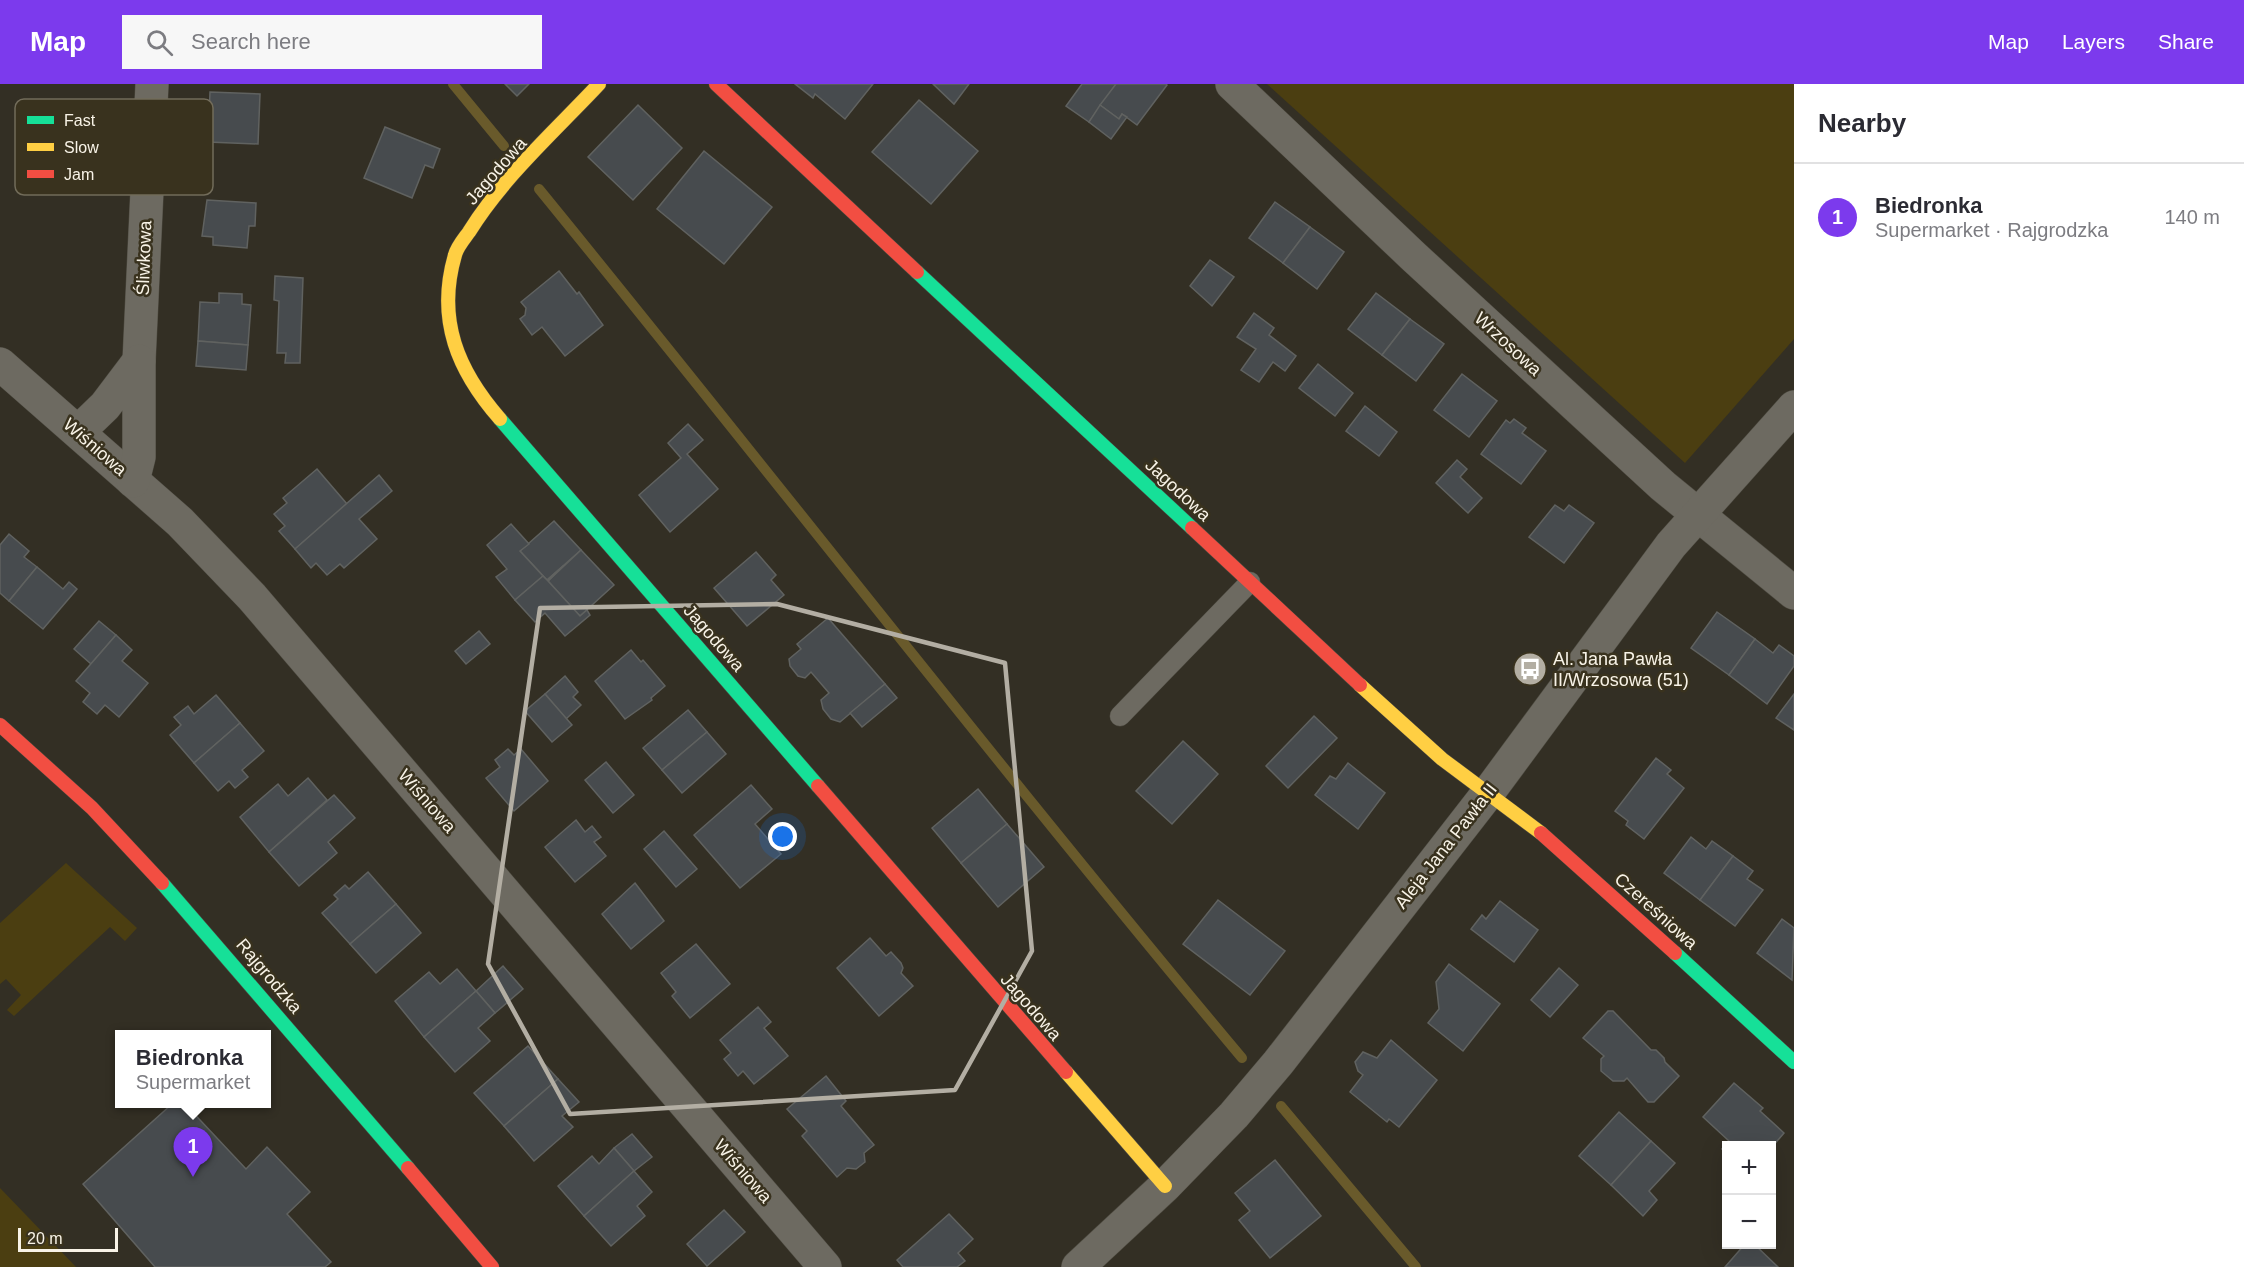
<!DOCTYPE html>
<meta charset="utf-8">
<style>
body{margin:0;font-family:Arial,sans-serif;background:#f7f7f7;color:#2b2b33}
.controls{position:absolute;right:18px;bottom:18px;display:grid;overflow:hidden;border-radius:0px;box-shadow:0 6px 24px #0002}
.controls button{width:54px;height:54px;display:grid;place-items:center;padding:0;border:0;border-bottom:2px solid #e1e1e2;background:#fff;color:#2b2b33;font:30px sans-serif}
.scale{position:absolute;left:18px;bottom:15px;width:100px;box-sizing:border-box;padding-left:6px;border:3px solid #f8f3e7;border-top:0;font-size:16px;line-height:21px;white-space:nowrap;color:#f8f3e7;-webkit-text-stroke:4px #39321e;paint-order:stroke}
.you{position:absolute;left:783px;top:753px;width:21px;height:21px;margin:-15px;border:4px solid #fff;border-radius:50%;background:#1a73e8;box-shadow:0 0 0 9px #1a73e833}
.badge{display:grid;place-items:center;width:39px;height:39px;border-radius:50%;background:#7c3aed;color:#fff;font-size:20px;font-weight:700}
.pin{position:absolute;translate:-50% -50px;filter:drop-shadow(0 2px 3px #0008)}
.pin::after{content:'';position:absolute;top:32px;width:21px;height:18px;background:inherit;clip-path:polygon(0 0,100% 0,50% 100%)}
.popup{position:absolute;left:115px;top:946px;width:156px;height:78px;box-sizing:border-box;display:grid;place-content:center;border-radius:0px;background:#fff;filter:drop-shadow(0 2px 4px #0005);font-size:20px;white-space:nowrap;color:#7c7c81}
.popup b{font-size:22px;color:#2b2b33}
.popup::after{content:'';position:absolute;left:50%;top:100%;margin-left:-12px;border:12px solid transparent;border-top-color:#fff}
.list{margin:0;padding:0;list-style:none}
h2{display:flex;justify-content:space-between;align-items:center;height:78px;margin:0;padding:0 24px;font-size:26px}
h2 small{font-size:20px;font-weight:400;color:#7c7c81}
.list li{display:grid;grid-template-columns:39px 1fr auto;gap:18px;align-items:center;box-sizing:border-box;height:108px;padding:0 24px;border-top:2px solid #e1e1e2}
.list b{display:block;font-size:22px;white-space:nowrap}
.list p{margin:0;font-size:20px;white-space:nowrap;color:#7c7c81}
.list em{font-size:20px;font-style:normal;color:#7c7c81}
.icon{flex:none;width:33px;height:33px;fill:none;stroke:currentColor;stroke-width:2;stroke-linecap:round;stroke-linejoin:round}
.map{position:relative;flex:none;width:1794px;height:1183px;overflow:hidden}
header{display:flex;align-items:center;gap:36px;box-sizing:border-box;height:84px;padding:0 30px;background:#7c3aed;color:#fff}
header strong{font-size:28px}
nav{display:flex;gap:33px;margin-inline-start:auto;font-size:21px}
.search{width:420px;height:54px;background:#f7f7f7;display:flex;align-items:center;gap:15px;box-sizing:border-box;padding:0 21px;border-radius:0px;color:#7c7c81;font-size:22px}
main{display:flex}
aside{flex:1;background:#fff}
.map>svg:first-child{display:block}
.green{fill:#4b3e11}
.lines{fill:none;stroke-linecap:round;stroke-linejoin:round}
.stream{stroke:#695a2b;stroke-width:10}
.building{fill:#474b4e;stroke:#606260;stroke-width:1.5}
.lane-casing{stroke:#4e4b41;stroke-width:21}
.street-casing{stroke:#4e4b41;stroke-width:34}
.fast-casing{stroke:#4e4b41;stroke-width:15}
.slow-casing{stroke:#4e4b41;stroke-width:15}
.jam-casing{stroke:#4e4b41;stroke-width:15}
.lane{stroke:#6d6a61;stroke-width:20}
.street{stroke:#6d6a61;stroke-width:33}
.fast{stroke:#16e098;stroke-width:14}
.slow{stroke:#ffcf43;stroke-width:14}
.jam{stroke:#f24e42;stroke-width:14}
.marked{fill:none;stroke:#b3aea3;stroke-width:4.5;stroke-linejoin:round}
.labels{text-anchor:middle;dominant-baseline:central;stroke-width:5;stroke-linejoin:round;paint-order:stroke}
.street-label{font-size:18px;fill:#f8f3e7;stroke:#39321e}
.poi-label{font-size:18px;fill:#f8f3e7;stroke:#39321e;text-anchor:start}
.key{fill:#39321e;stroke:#726c5a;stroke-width:1.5}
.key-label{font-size:16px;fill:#f8f3e7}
</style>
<header>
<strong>Map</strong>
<div class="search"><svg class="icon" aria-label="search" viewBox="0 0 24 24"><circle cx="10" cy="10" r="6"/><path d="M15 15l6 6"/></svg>Search here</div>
<nav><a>Map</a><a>Layers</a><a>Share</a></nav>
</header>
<main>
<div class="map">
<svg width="1794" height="1183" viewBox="0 0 1794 1183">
<rect width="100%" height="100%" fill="#332f24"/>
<g class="green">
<polygon points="1267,0 1794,0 1794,255 1685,379"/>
<polygon points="66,779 137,844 125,857 110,843 14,932 7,926 21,911 6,895 0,900 0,839"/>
<polygon points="0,1104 76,1183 0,1183"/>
</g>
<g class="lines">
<g class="stream">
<polyline points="453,0 504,62"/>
<path d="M539 105C775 394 1003 689 1242 974"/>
<polyline points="1281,1022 1416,1183"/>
</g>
</g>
<g class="building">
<polygon points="505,0 529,0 517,12"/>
<polygon points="795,0 873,0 845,35 815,10 813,14"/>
<polygon points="933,0 969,0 954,20"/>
<polygon points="1082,0 1116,0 1089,38 1066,22"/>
<polygon points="1116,0 1166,0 1167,1 1137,41 1122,30 1119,35 1100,21"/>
<polygon points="210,8 260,10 258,60 208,58"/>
<polygon points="919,16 978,67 931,120 872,68"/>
<polygon points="638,21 682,64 633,116 588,73"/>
<polygon points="1100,21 1119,35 1122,30 1127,33 1111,55 1089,38"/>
<polygon points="385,43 440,65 433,84 425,81 412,114 364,94"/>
<polygon points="704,67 772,123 724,180 657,125"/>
<polygon points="207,116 256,119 255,142 249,142 247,164 213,161 213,153 202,152"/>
<polygon points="1275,118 1310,143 1283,179 1249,154"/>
<polygon points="1310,143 1344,168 1317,205 1283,179"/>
<polygon points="1210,176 1234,193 1212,222 1190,202"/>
<polygon points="559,187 577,210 579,208 603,241 565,272 542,243 532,251 520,235 525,231 526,224 521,218"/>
<polygon points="275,192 303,194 300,279 285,279 286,269 277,269 279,217 274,216"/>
<polygon points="219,209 242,210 242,220 251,221 248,261 198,257 200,218 219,219"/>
<polygon points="1376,209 1410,235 1382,271 1348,245"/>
<polygon points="1254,229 1274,244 1269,251 1296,272 1285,287 1273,278 1259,298 1241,286 1256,265 1237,253"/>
<polygon points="1410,235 1444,260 1416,297 1382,271"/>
<polygon points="198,257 248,261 246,286 196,282"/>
<polygon points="1318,280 1353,309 1335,332 1299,304"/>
<polygon points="1462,290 1497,317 1469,353 1434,326"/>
<polygon points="1365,322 1397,348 1379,372 1346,347"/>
<polygon points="1514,335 1526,344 1522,349 1546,367 1521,400 1481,370 1506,336 1510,339"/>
<polygon points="688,340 703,356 687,370 718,405 670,448 639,411 681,374 668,359"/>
<polygon points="1457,376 1467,385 1460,393 1482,414 1468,429 1436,399"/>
<polygon points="317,385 347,420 295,465 279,447 285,442 274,430 287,419 283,414"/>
<polygon points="379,391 392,407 359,435 377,455 344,484 340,480 327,491 316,479 311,484 295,465"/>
<polygon points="1555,421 1564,427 1569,421 1594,439 1564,479 1529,453"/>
<polygon points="554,437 581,466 547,496 520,467"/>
<polygon points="511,440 529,460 520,467 543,492 515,516 496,493 507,485 487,461"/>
<polygon points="9,450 29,467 24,473 37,483 9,517 0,509 0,461"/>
<polygon points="581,466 614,501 580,532 548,497"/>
<polygon points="756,468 776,491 771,496 784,511 747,542 714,504"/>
<polygon points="563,482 548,497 580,532 587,526 590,531 565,552 545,529 535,538 515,516 543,492 547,496"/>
<polygon points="37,483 63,505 69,498 77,505 43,545 9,517"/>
<polygon points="1717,528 1755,555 1729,591 1691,564"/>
<polygon points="828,534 885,600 840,638 831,635 823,625 821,616 829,609 811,588 805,594 798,592 790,582 789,575 801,565 797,560"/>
<polygon points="99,537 116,551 91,580 74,565"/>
<polygon points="479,547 490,560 466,580 455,567"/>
<polygon points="116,551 132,566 122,577 148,599 119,633 105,621 97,630 83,618 90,609 76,597"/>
<polygon points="1755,555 1773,569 1779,561 1794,572 1794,582 1767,620 1729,591"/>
<polygon points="631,566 641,578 643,576 665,602 651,614 652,616 625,635 595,597"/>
<polygon points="565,592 578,608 573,613 581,621 566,635 545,610"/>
<polygon points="885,600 897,614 862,643 850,629"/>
<polygon points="545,610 572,641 552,658 525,627"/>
<polygon points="1794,610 1794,646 1776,634"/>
<polygon points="216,611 240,639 194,679 170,651 181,641 174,633 188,622 194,630"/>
<polygon points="688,626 707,648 662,686 643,664"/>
<polygon points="1314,632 1337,654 1288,704 1266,682"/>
<polygon points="240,639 264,667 242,686 248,693 235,704 229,697 218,707 194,679"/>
<polygon points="707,648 726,670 682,709 662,686"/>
<polygon points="1183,657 1218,690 1172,740 1136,707"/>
<polygon points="508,665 514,671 521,665 548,697 514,727 486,694 500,683 495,676"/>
<polygon points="1656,674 1671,686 1667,690 1684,704 1644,755 1626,741 1628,737 1615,727"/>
<polygon points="606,678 634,711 613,729 585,696"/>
<polygon points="1348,679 1385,709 1358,745 1315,711 1330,692 1336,695"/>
<polygon points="308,694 327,716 269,768 240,733 278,700 288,712"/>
<polygon points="751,701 772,725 755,740 781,770 740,804 694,751"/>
<polygon points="978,705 1007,740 961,779 932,744"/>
<polygon points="334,711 355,734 328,758 337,769 299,802 269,768"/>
<polygon points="576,736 585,748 592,742 601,753 594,758 606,772 575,798 545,763"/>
<polygon points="1007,740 1044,783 998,823 961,779"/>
<polygon points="664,747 697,785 676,803 644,765"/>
<polygon points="1691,753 1706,765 1712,757 1733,772 1700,816 1664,789"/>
<polygon points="1733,772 1753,787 1747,795 1763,806 1735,842 1700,816"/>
<polygon points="368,788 396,820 350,860 322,829 338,815 334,811 345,801 349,805"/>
<polygon points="635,799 664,837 631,865 602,830"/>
<polygon points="1218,816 1285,867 1250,911 1183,860"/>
<polygon points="1500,817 1538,846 1514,878 1471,845 1482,831 1486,835"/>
<polygon points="396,820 421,849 376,889 350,860"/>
<polygon points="1782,835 1794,844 1792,896 1757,869"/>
<polygon points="870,854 886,872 891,868 901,879 903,884 901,889 913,902 879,932 837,884"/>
<polygon points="696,860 730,900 690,934 672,912 676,908 661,889"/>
<polygon points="1449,880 1500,920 1463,967 1428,939 1439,925 1436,898"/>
<polygon points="503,882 523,905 495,929 476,907"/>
<polygon points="1559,884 1578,901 1550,933 1531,916"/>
<polygon points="457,885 476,907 424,953 395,917 429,888 440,900"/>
<polygon points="476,907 495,929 478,944 490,957 455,988 424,953"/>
<polygon points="758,923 771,938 764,944 788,972 754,1000 743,987 738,992 724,975 731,969 720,956"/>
<polygon points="1608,927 1613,927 1651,966 1656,966 1664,974 1665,978 1679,992 1654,1018 1648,1018 1627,994 1624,997 1613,997 1601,987 1601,975 1604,972 1583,954"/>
<polygon points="1391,956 1437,996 1399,1043 1389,1035 1387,1038 1350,1008 1363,991 1358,987 1355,978 1363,968 1377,974"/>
<polygon points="528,962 558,995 504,1042 474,1009"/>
<polygon points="826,992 846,1017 841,1022 874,1061 864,1069 865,1078 856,1085 847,1084 837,1093 802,1052 807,1047 787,1025"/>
<polygon points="558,995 579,1018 562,1032 573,1043 534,1077 504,1042"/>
<polygon points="1734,999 1763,1024 1760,1027 1784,1049 1772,1063 1726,1062 1726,1069 1722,1065 1729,1057 1703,1033"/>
<polygon points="172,1020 185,1020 246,1085 267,1063 310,1108 287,1130 331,1178 325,1183 155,1183 83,1100"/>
<polygon points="1619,1028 1651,1057 1611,1101 1579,1072"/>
<polygon points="632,1050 652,1073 634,1087 614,1064"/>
<polygon points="1651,1057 1675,1079 1649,1107 1657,1116 1643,1132 1611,1101"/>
<polygon points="614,1064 634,1087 584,1132 558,1102 592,1072 599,1080"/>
<polygon points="1275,1076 1321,1132 1270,1174 1239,1136 1250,1127 1235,1109"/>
<polygon points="634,1087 652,1108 637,1122 645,1132 611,1162 584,1132"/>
<polygon points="724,1126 745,1148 707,1182 687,1160"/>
<polygon points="949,1130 973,1155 958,1169 965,1177 957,1183 903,1183 897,1176"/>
<polygon points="1745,1160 1754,1160 1778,1183 1725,1183"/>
</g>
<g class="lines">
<g class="lane-casing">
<polyline id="lane" points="1120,632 1250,498"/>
</g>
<g class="street-casing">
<g id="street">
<polyline points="1232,0 1414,173 1663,402 1794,509"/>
<polyline points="139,277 152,0"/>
<polyline points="0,280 180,438 252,513 825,1183"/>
<polyline points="78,348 105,322 139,277 139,373 133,397"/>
<polyline points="1078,1183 1165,1102 1234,1031 1278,979 1488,709 1671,461 1794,323"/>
</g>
</g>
<g class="fast-casing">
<g id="fast">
<polyline points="917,188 1192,444"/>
<polyline points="500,335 818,702"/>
<polyline points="162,799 408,1084"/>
<polyline points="1675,869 1794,978"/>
</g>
</g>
<g class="slow-casing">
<g id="slow">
<path d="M500 335C458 287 436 236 455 171 457 163 464 155 469 148 503 93 555 47 599 0"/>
<polyline points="1360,601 1442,675 1541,749"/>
<polyline points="1066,988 1165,1102"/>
</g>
</g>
<g class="jam-casing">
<g id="jam">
<polyline points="716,0 917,188"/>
<polyline points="1192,444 1360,601"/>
<polyline points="0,641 92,724 162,799"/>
<polyline points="818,702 1066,988"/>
<polyline points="1541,749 1675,869"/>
<polyline points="408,1084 492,1183"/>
</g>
</g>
<use href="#lane" class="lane"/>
<use href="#street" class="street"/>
<use href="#fast" class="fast"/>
<use href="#slow" class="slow"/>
<use href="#jam" class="jam"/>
</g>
<path class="marked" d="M777 520 1005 579 1032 867 955 1006 570 1030 488 880 540 524Z"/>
<defs>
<g id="bus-disc" transform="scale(1.725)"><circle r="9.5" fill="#b3aea3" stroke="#39321e"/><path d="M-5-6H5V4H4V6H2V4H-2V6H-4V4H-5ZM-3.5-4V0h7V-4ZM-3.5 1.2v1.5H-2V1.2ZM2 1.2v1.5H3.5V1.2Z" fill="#fff"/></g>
</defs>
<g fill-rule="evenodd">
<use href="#bus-disc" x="1530" y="585"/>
</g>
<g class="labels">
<g class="street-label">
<text transform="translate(496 87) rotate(-49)">Jagodowa</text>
<text transform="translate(144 174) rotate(-88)">Śliwkowa</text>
<text transform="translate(1508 260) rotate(43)">Wrzosowa</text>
<text transform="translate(95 363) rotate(41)">Wiśniowa</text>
<text transform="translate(1178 406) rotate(43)">Jagodowa</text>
<text transform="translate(714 554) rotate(49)">Jagodowa</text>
<text transform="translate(427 717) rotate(49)">Wiśniowa</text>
<text transform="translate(1446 762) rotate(-52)">Aleja Jana Pawła II</text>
<text transform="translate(1656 827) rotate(42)">Czereśniowa</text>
<text transform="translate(269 892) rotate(50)">Rajgrodzka</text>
<text transform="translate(1031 923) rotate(49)">Jagodowa</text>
<text transform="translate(743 1087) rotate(49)">Wiśniowa</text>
</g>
<g class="poi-label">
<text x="1553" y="575">Al. Jana Pawła<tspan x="1553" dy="21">II/Wrzosowa (51)</tspan></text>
</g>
</g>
<rect x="15" y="15" width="198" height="96" rx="9" class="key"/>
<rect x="27" y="32" width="27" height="8" fill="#16e098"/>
<rect x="27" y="59" width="27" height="8" fill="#ffcf43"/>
<rect x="27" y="86" width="27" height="8" fill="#f24e42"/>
<g class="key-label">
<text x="64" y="42">Fast</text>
<text x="64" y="69">Slow</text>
<text x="64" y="96">Jam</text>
</g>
</svg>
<div class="controls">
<button>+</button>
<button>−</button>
</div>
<div class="scale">20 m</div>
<div class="you"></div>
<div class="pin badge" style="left:193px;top:1093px">1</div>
<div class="popup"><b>Biedronka</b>Supermarket</div>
</div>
<aside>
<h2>Nearby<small></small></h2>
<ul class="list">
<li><span class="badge">1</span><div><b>Biedronka</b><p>Supermarket · Rajgrodzka</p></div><em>140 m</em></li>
</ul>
</aside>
</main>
